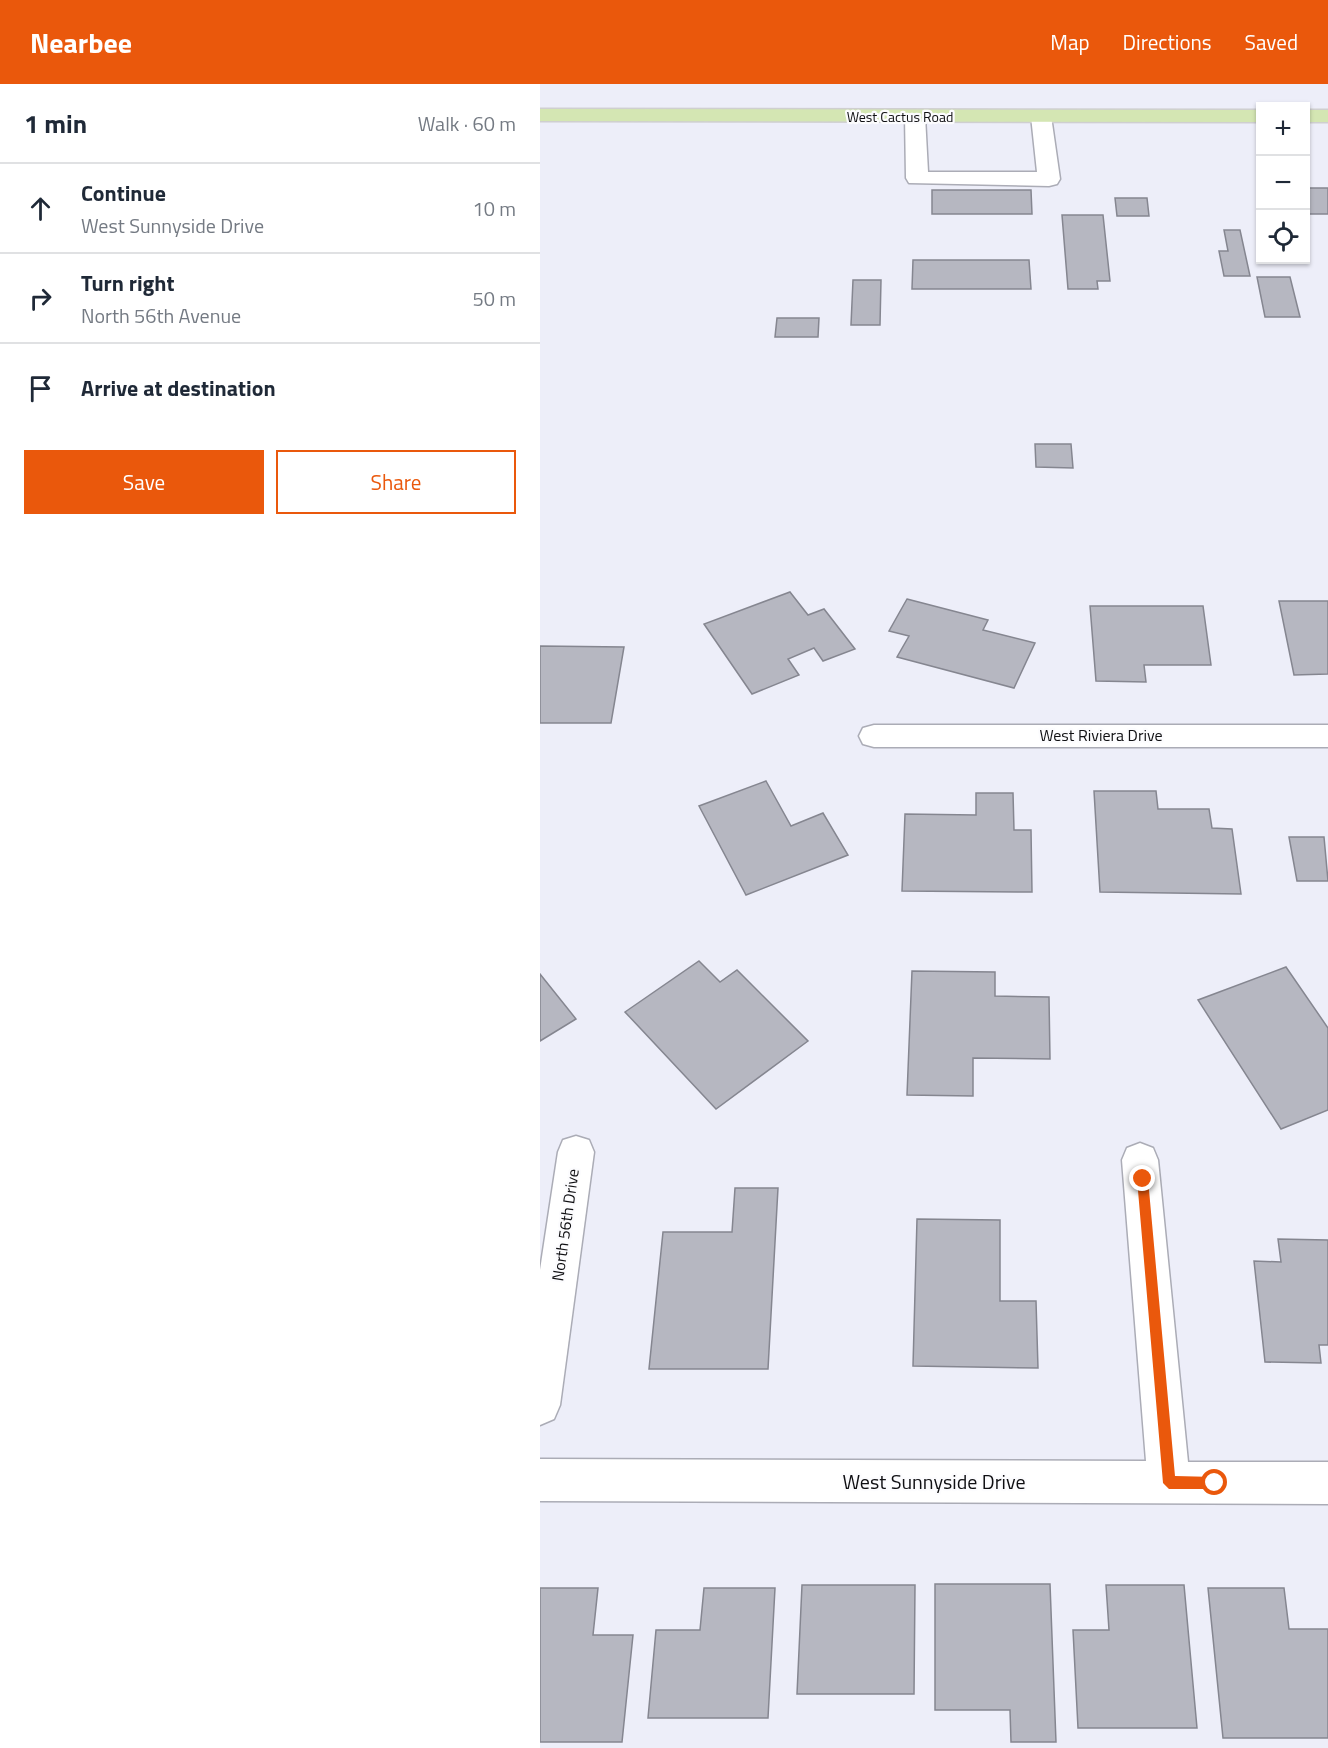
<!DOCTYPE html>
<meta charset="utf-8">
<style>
body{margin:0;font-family:"Titillium Web",sans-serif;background:#f2f2f3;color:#1f2937}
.controls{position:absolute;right:18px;top:18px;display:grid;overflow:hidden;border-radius:0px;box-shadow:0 2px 4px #0004}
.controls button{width:54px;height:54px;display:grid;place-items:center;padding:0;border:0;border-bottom:2px solid #e0e1e3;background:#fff;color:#1f2937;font:30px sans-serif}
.stop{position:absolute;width:18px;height:18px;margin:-14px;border:4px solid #ea580c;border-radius:50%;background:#fff}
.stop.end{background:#ea580c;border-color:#fff;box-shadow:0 2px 6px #0008}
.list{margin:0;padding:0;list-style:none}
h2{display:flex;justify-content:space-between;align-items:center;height:78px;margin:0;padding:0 24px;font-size:26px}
h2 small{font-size:20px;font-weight:400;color:#747a83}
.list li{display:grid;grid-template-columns:39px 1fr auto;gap:18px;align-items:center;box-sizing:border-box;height:90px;padding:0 24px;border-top:2px solid #e0e1e3}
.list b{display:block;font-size:22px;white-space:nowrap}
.list p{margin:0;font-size:20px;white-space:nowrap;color:#747a83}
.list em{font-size:20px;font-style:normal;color:#747a83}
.actions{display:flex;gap:12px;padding:18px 24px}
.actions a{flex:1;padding:14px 0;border:2px solid #ea580c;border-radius:0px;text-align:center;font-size:21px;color:#ea580c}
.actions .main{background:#ea580c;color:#fff}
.icon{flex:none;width:33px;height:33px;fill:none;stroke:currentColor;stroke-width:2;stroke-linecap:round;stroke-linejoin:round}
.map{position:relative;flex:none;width:788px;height:1664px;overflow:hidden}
header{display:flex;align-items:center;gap:36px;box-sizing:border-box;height:84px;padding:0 30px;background:#ea580c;color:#fff}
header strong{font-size:28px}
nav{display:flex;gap:33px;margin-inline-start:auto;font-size:21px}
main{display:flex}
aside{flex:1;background:#fff}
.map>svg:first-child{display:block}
.building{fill:#b6b7c1;stroke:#858690;stroke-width:1.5}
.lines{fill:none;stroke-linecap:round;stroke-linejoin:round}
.minor-casing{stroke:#abacb6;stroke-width:3}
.major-casing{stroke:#cfcfd0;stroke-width:3}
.minor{fill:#fff;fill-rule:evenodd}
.major{fill:#d4e6b3;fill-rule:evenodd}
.route{fill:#ea580c}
.labels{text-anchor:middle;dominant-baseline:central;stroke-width:4.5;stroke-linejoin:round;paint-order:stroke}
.far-street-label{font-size:14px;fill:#0f0f12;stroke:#fcfcfe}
.street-label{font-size:16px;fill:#0f0f12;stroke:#fcfcfe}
.near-street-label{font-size:20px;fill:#0f0f12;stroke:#fcfcfe}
</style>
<header>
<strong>Nearbee</strong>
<nav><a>Map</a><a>Directions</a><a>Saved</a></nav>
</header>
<main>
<aside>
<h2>1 min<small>Walk · 60 m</small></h2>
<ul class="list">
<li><svg class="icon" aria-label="ahead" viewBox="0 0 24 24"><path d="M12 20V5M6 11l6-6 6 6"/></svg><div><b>Continue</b><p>West Sunnyside Drive</p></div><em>10 m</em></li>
<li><svg class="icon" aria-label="right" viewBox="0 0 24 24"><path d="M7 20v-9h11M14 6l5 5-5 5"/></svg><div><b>Turn right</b><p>North 56th Avenue</p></div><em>50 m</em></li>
<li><svg class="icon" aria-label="arrive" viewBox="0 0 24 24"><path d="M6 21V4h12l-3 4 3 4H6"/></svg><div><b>Arrive at destination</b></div></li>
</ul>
<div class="actions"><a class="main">Save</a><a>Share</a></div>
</aside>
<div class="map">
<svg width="788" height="1664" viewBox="0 0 788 1664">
<rect width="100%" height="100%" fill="#edeef9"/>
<g class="building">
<rect x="766" y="104" width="22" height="26"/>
<polygon points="392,106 491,106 492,130 392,130"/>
<polygon points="575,114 607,114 609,132 577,132"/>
<polygon points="522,131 563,131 570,197 557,197 558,205 528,205"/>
<polygon points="684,146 700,146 710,192 684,192 679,167 688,167"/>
<polygon points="373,176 489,176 491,205 372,205"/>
<polygon points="717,193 750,193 760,233 725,233"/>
<polygon points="313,196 341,196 340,241 311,241"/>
<polygon points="237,234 279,234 278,253 235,253"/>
<polygon points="495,360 531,360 533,384 496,383"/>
<polygon points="250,508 268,531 284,525 315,565 283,577 274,564 248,575 259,591 212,610 164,540"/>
<polygon points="367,515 448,536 443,546 495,559 474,604 357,573 369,552 349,547"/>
<polygon points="739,517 788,517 788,590 754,591"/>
<polygon points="550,522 663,522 671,581 604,581 606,598 556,597"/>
<polygon points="0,562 84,563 71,639 0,639"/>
<polygon points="226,697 251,742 283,729 308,771 206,811 159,722"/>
<polygon points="554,707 616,707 618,725 669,725 672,744 692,745 701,810 560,808"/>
<polygon points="436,709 473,709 474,746 491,746 492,808 362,807 365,730 436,731"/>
<polygon points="749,753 784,753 788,797 757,797"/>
<polygon points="159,877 180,898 197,886 268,957 176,1025 85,928"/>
<polygon points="746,883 788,944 788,1026 741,1045 658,916"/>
<polygon points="372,887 455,888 455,912 509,913 510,975 433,974 433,1012 367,1011"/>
<polygon points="0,890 36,935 0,957"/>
<polygon points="195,1104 238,1104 228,1285 109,1285 123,1148 192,1148"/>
<polygon points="377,1135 460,1136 460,1217 496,1217 498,1284 373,1282"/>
<polygon points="738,1155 788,1156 788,1261 779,1261 781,1279 725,1278 714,1177 741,1178"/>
<polygon points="395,1500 510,1500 516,1658 471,1658 470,1626 395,1626"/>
<polygon points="262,1501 375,1501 374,1610 257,1610"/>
<polygon points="566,1501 644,1501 657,1644 538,1644 533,1546 569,1546"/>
<polygon points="0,1504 58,1504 53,1551 93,1551 82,1658 0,1658"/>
<polygon points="164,1504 235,1504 228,1634 108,1634 116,1546 160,1546"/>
<polygon points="668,1504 744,1504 749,1545 788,1545 788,1654 683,1654"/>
</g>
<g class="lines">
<g class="minor-casing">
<g id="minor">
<polygon points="375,26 382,28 385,32 388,88 497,88 491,32 494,28 508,28 511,32 520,95 517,100 509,102 369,99 366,94 365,32 368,28"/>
<polygon points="334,641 788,641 788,663 334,663 323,660 319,652 323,644"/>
<polygon points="36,1052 49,1056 54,1068 20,1321 14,1335 0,1341 0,1186 18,1068 23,1056"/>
<polygon points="600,1059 613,1064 618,1076 648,1378 788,1378 788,1420 0,1417 0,1375 606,1377 582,1076 587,1064"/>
</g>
</g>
<g class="major-casing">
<g id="major">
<polygon points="0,25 720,26 720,38 0,37"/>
<rect x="766" y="26" width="22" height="12"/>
</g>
</g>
<use href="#minor" class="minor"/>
<use href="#major" class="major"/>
</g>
<polygon class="route" points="603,1090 608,1095 635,1392 675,1393 681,1399 675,1405 629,1405 623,1399 597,1095"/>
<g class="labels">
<g class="far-street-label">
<text x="360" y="32">West Cactus Road</text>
</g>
<g class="street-label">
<text x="561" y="651">West Riviera Drive</text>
<text transform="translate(25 1141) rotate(-82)">North 56th Drive</text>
</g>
<g class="near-street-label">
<text x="394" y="1397">West Sunnyside Drive</text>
</g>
</g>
</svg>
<div class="controls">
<button>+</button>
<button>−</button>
<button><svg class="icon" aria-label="locate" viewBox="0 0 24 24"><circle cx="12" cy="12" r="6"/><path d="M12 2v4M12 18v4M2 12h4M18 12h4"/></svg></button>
</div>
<div class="stop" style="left:675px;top:1399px"></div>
<div class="stop end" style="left:603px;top:1095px"></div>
</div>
</main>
